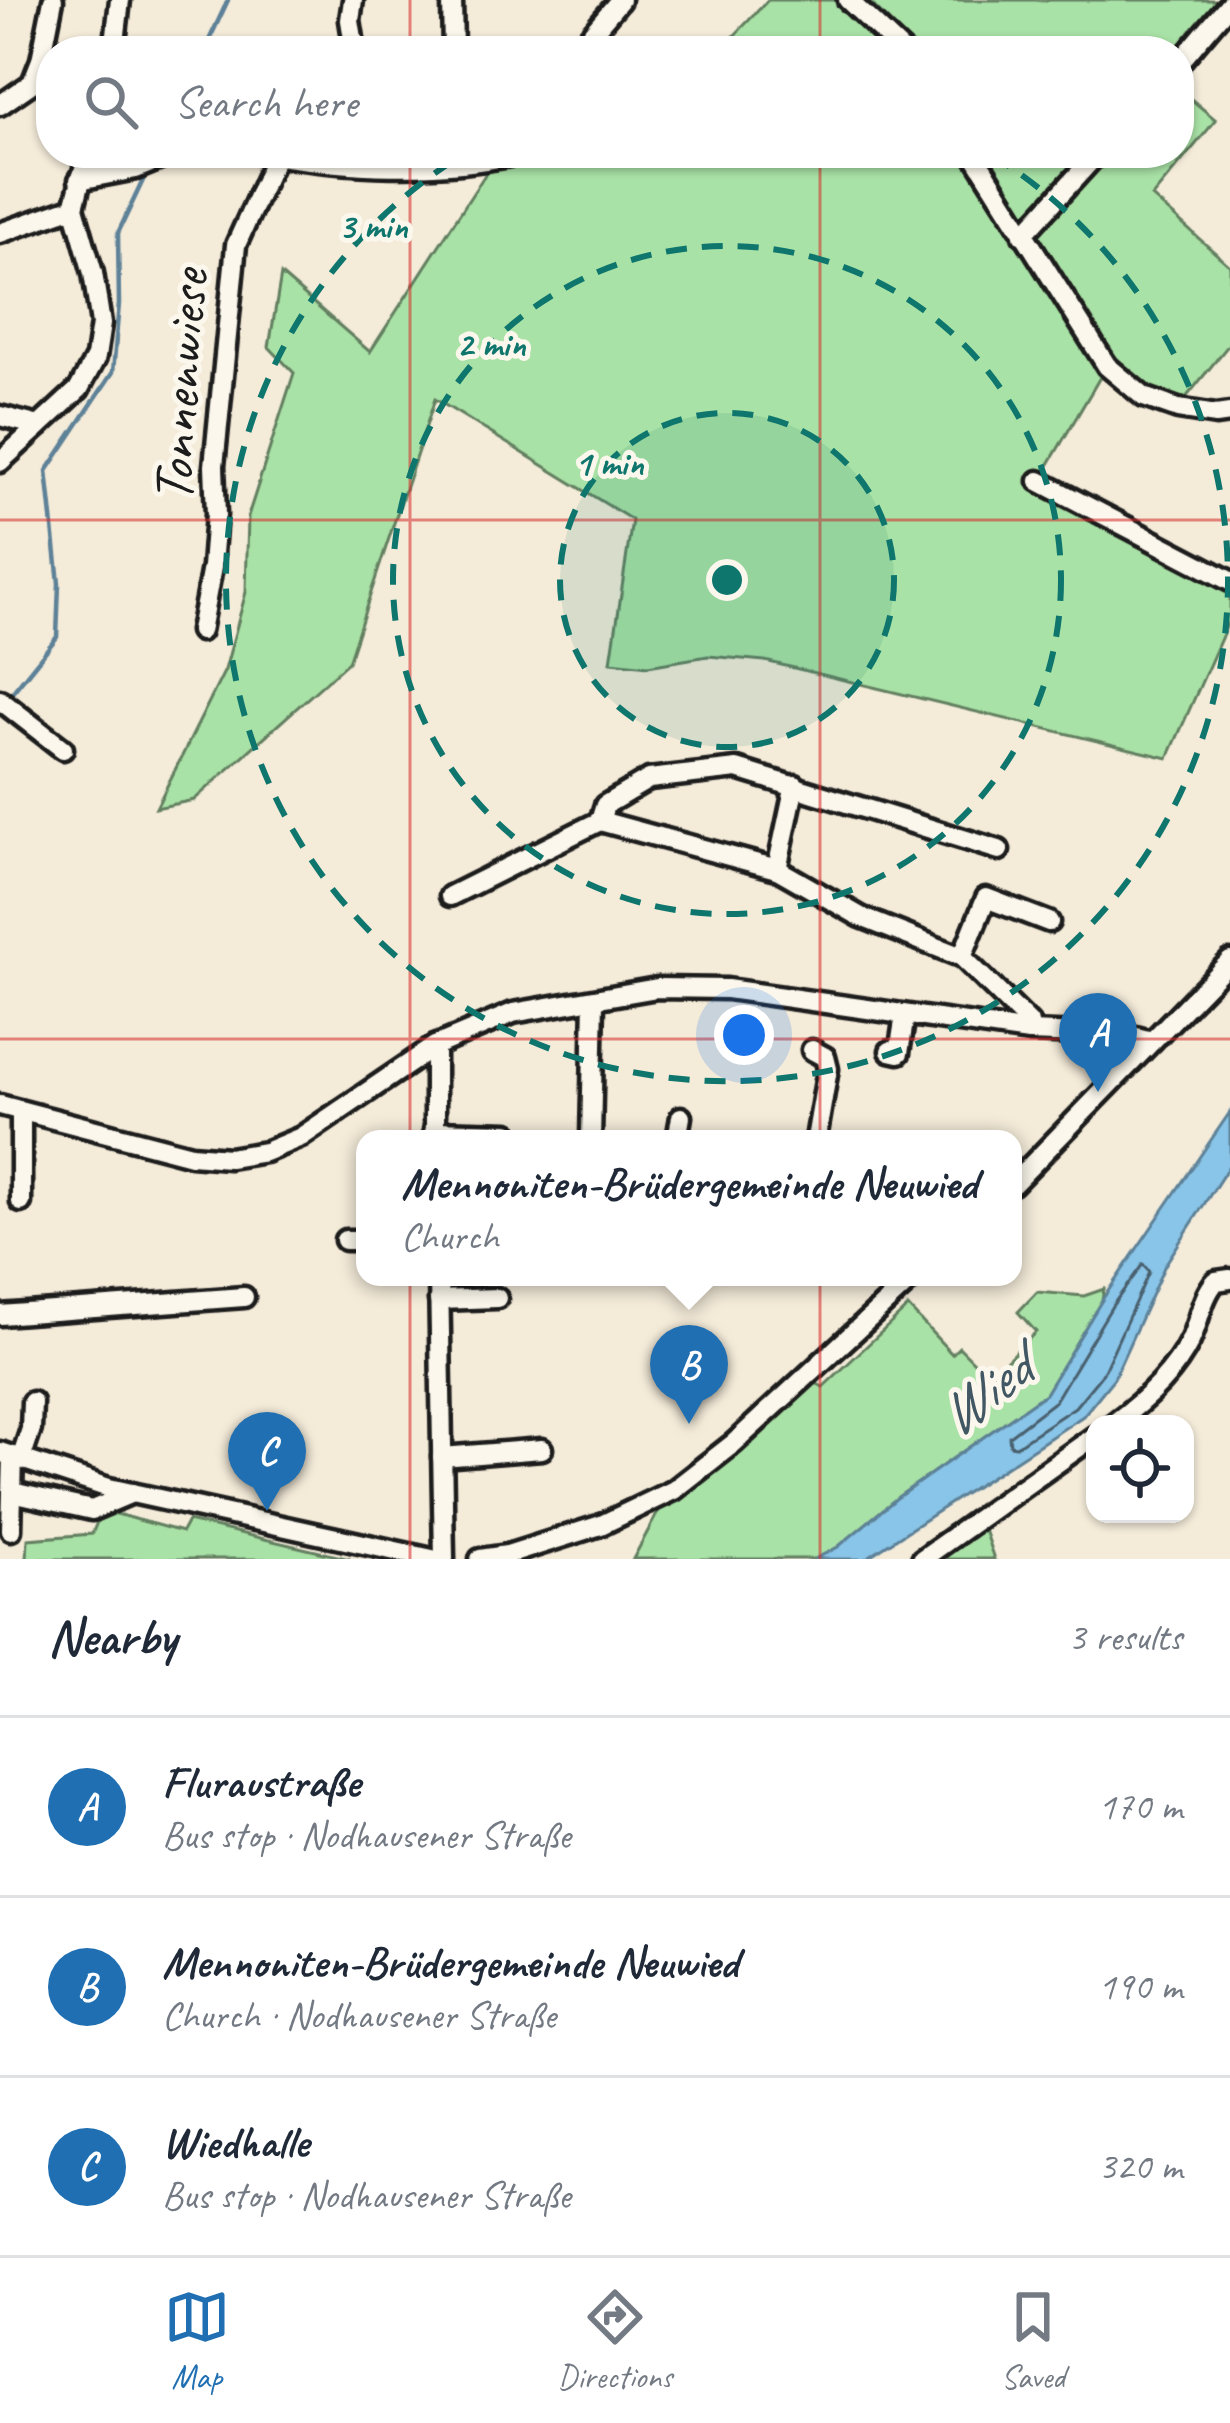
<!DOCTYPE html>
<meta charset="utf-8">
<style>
body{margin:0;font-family:Caveat,sans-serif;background:#f6f6f7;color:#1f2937}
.controls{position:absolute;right:36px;bottom:36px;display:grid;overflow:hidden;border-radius:24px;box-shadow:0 3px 9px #0004}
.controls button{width:108px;height:108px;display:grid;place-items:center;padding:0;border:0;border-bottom:3px solid #e0e1e3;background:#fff;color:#1f2937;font:60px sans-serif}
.you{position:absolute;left:744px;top:1035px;width:42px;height:42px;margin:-30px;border:9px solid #fff;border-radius:50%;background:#1a73e8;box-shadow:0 0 0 18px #1a73e833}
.badge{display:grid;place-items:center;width:78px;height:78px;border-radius:50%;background:#1f6fb2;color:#fff;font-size:39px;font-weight:700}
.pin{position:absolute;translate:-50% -99px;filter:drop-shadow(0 3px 6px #0008)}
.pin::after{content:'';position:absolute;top:63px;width:42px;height:36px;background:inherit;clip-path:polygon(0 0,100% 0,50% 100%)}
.popup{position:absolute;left:356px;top:1130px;width:666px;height:156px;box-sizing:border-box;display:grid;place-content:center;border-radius:24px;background:#fff;filter:drop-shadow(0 3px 9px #0005);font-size:39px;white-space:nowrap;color:#747a83}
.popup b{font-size:45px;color:#1f2937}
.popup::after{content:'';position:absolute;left:50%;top:100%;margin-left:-24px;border:24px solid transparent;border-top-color:#fff}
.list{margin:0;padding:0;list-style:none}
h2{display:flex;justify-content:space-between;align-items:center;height:156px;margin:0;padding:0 48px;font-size:51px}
h2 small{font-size:39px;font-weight:400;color:#747a83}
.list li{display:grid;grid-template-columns:78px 1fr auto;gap:36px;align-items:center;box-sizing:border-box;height:180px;padding:0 48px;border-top:3px solid #e0e1e3}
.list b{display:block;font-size:45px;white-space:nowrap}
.list p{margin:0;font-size:39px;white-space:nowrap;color:#747a83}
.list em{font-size:39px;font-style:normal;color:#747a83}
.icon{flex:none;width:66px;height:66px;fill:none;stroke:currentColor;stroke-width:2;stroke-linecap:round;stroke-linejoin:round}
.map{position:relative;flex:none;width:1230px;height:1559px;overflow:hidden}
.search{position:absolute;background:#fff;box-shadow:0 3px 9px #0004;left:36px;right:36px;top:36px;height:132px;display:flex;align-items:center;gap:30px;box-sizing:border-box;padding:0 42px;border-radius:48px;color:#747a83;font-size:45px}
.sheet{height:696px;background:#fff}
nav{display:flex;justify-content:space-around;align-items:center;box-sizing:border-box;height:168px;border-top:3px solid #e0e1e3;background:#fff;font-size:33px;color:#747a83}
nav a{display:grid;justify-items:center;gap:6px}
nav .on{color:#1f6fb2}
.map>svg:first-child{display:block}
.green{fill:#a9e2a6;stroke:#627f61;stroke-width:3}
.water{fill:#89c5e9;stroke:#5d8197;stroke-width:3}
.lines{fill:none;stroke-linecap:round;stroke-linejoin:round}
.shore{stroke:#48606e;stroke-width:3}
.stream{stroke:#5d8197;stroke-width:4.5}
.minor-casing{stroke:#1c1c1c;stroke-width:27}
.minor{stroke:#fbf7ec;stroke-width:18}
.grid{fill:none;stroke:#d62828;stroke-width:3;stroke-opacity:0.55}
.ring{fill:none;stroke:#0f766e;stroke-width:6;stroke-dasharray:21 15}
.labels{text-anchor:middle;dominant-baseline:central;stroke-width:10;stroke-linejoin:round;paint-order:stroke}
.street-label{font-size:57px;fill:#1c1c1c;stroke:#fbf7ec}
.water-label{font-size:60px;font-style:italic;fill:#425764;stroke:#fbf7ec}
.centre{fill:#0f766e;stroke:#fbf7ec;stroke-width:6}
.ring-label{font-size:36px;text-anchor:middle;font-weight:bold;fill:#0f766e;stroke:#fbf7ec;stroke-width:10;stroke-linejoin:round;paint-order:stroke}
</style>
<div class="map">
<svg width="1230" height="1559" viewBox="0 0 1230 1559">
<rect width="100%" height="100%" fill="#f4ebd9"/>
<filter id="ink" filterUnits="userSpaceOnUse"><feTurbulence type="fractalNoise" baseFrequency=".00833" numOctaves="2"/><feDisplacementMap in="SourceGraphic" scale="24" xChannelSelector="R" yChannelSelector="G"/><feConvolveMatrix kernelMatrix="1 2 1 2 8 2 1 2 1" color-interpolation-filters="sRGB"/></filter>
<g filter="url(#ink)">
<g class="green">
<polygon points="768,0 835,0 885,51 720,51"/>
<polygon points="868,0 1225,0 1179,51 917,51"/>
<polygon points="1179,89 1216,120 1152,197 1230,266 1230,343 1185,399 1144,389 1114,355 986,153 1179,153"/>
<polygon points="523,153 961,153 1082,345 1103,372 1039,481 1230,581 1230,618 1168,758 765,661 708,656 648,666 611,662 632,520 435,399 348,662 194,800 156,808 225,670 246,592 248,516 294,373 269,347 281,275 370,352 495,159"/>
<polygon points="1104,1289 1102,1300 1045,1394 898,1497 838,1547 815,1559 633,1559 664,1501 690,1490 798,1393 801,1394 810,1380 823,1387 908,1307 952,1354 959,1347 989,1377 1036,1332 1018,1312 1037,1292 1084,1296"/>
<polygon points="102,1510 182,1532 188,1521 350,1559 27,1559 28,1539 92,1534"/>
<polygon points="983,1527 994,1559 935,1559"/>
</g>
<polygon class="water" points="1230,1112 1230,1164 1165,1265 1114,1378 1083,1416 865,1559 815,1559 838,1547 898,1497 1045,1394 1102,1300"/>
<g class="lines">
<polygon class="shore" points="1143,1264 1149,1272 1103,1373 1075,1407 1016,1446 1010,1445 1009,1436 1055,1401 1112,1306"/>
<g class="stream">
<polyline points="204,51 228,0"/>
<polyline points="7,699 57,637 59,583 47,471 113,372 119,304 118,233 146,174"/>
</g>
<g class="minor-casing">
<g id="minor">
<polyline points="353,0 350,20 355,51"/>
<polyline points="452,0 453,51"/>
<polyline points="848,0 902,51"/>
<polyline points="114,51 120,0"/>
<polyline points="577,51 620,0"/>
<polyline points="1179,63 1230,3"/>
<polyline points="0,105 32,83 41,60 53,0"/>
<path d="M260 153C346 167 436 173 523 153"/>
<polyline points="973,153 1107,366 1144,397 1178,409 1216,415 1230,413"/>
<polyline points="79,180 136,169 175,153"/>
<polyline points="0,233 74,207"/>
<polyline points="1023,235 1098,153"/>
<polyline points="0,416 39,426"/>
<polyline points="0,462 79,389 96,357 101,324 93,273 74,207 88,153"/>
<polyline points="1039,481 1230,581"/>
<polyline points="200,631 212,567 216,514 214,466 236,245 276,156"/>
<polyline points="0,700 63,749"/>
<polyline points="600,821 605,805 649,779 737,769 999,850"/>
<polyline points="777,869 795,785"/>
<polyline points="450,896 600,821 777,869 861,917 962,957 1029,1023 1029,1032"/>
<polyline points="962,957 986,898 1049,922"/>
<polyline points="812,1050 825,1057 828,1069 816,1139"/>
<polyline points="890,1051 899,1053 905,1015"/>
<polyline points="0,1105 191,1155 229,1158 265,1152 301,1137 435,1046 513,1013 657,988 727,989 1029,1032 1132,1036 1152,1041"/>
<polyline points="21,1111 21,1202"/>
<polyline points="434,1131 508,1133"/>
<polyline points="435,1139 435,1046"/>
<polyline points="591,1139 594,1000"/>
<polyline points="677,1139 681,1117"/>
<polyline points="1013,1184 1230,961"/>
<polyline points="345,1240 365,1240"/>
<polyline points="439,1277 444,1559"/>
<polyline points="439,1300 497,1298"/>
<polyline points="0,1315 244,1297"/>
<path d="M1113 1424C1142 1403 1174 1374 1190 1341 1199 1322 1202 1296 1216 1281L1230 1279"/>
<polyline points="0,1452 109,1488 432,1559"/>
<polyline points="442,1457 542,1449"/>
<polyline points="21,1459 31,1429 32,1402"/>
<polyline points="12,1492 92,1510 132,1493"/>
<polyline points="11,1530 13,1456"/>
<polyline points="480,1559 507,1555 601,1525 674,1490 734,1443 914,1277"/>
<polyline points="922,1559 1095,1436"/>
</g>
</g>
<use href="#minor" class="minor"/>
</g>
</g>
<path class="grid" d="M410 0V51M820 0V51M410 153V1559M820 153V1559M0 520H1230M0 1039H1230"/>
<circle cx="727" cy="580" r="167" fill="#0f766e" fill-opacity=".12"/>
<g class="ring">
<circle cx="727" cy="580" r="167"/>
<circle cx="727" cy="580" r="334"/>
<path d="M992 155A501 501 0 1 1 462 155"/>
</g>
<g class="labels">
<g class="street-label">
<text transform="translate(180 386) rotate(-86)">Tonnenwiese</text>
</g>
<g class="water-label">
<text transform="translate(984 1392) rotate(-38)">Wied</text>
</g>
</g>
<circle cx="727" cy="580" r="18" class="centre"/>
<g class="ring-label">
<text x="373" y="238">3 min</text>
<text x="491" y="356">2 min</text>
<text x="609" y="475">1 min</text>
</g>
</svg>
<div class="controls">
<button><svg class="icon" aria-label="locate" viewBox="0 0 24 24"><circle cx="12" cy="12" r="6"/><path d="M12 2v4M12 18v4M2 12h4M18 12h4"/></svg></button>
</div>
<div class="you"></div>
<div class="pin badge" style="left:1098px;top:1092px">A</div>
<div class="pin badge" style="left:689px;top:1424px">B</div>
<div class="popup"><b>Mennoniten-Brüdergemeinde Neuwied</b>Church</div>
<div class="pin badge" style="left:267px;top:1511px">C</div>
<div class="search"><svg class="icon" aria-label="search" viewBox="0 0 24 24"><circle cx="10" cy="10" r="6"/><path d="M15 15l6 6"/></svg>Search here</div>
</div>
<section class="sheet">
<h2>Nearby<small>3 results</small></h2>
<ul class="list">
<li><span class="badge">A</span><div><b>Fluraustraße</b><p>Bus stop · Nodhausener Straße</p></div><em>170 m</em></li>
<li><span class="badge">B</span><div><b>Mennoniten-Brüdergemeinde Neuwied</b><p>Church · Nodhausener Straße</p></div><em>190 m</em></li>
<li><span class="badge">C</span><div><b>Wiedhalle</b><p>Bus stop · Nodhausener Straße</p></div><em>320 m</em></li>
</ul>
</section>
<nav>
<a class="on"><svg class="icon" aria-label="map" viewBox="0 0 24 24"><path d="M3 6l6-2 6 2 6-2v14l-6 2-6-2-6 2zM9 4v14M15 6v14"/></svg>Map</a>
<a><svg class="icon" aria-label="directions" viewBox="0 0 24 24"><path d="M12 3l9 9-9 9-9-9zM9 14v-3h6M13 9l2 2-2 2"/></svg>Directions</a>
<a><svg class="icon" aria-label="saved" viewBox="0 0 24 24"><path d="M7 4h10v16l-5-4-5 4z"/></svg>Saved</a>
</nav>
